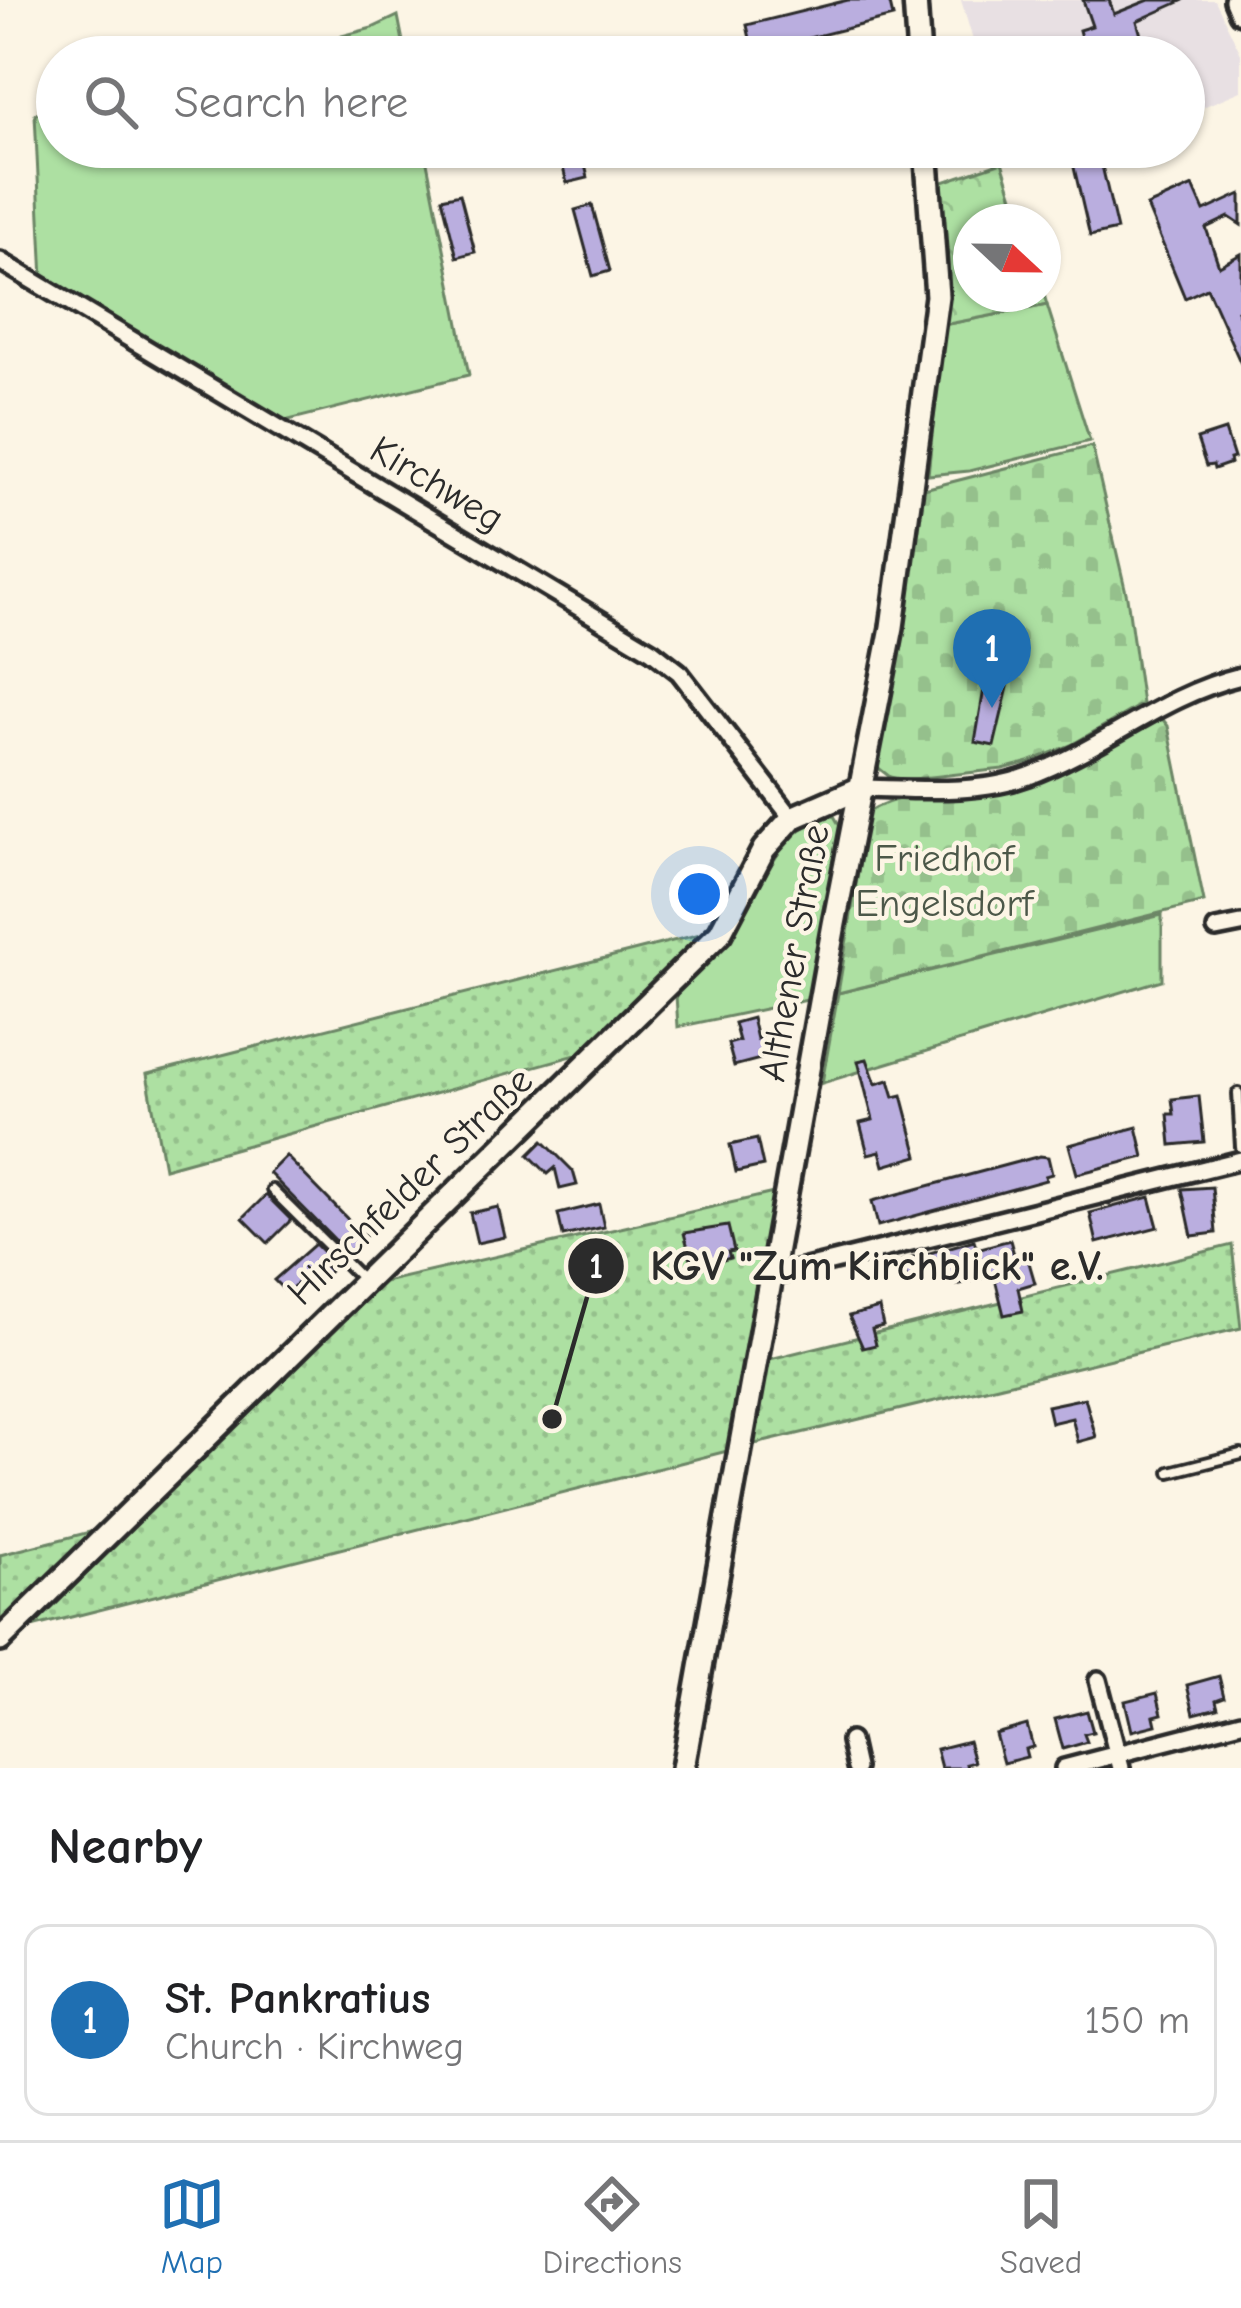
<!DOCTYPE html>
<meta charset="utf-8">
<style>
body{margin:0;font-family:"Comic Neue",sans-serif;background:#f6f6f6;color:#202124}
.compass{position:absolute;left:953px;top:204px;width:108px;height:108px;border-radius:50%;background:#fff;box-shadow:0 3px 9px #0004;rotate:112deg}
.you{position:absolute;left:699px;top:894px;width:42px;height:42px;margin:-30px;border:9px solid #fff;border-radius:50%;background:#1a73e8;box-shadow:0 0 0 18px #1a73e833}
.badge{display:grid;place-items:center;width:78px;height:78px;border-radius:50%;background:#1f6fb2;color:#fff;font-size:39px;font-weight:700}
.pin{position:absolute;translate:-50% -99px;filter:drop-shadow(0 3px 6px #0008)}
.pin::after{content:'';position:absolute;top:63px;width:42px;height:36px;background:inherit;clip-path:polygon(0 0,100% 0,50% 100%)}
.list{margin:0;padding:0;list-style:none}
h2{display:flex;justify-content:space-between;align-items:center;height:156px;margin:0;padding:0 48px;font-size:51px}
h2 small{font-size:39px;font-weight:400;color:#757577}
.list li{display:grid;grid-template-columns:78px 1fr auto;gap:36px;align-items:center;box-sizing:border-box;height:192px;margin:0 24px 24px;padding:0 24px;border:3px solid #e0e0e0;border-radius:24px}
.list b{display:block;font-size:45px;white-space:nowrap}
.list p{margin:0;font-size:39px;white-space:nowrap;color:#757577}
.list em{font-size:39px;font-style:normal;color:#757577}
.icon{flex:none;width:66px;height:66px;fill:none;stroke:currentColor;stroke-width:2;stroke-linecap:round;stroke-linejoin:round}
.map{position:relative;flex:none;width:1241px;height:1768px;overflow:hidden}
.search{position:absolute;background:#fff;box-shadow:0 3px 9px #0004;left:36px;right:36px;top:36px;height:132px;display:flex;align-items:center;gap:30px;box-sizing:border-box;padding:0 42px;border-radius:66px;color:#757577;font-size:45px}
.sheet{height:372px;background:#fff}
nav{display:flex;justify-content:space-around;align-items:center;box-sizing:border-box;height:168px;border-top:3px solid #e0e0e0;background:#fff;font-size:33px;color:#757577}
nav a{display:grid;justify-items:center;gap:6px}
nav .on{color:#1f6fb2}
.map>svg:first-child{display:block}
.built{fill:#e8e0e3}
.grass{fill:#ade0a2;stroke:#6c8666;stroke-width:3}
.forest{fill:url(#forest-crowns);stroke:#6c8666;stroke-width:3}
.cemetery{fill:url(#cemetery-stones);stroke:#6c8666;stroke-width:3}
.garden{fill:url(#garden-dots);stroke:#6c8666;stroke-width:3}
.building{fill:#baaedf;stroke:#2b2b2b;stroke-width:3}
.lines{fill:none;stroke-linecap:round;stroke-linejoin:round}
.lane-casing{stroke:#2b2b2b;stroke-width:16}
.street-casing{stroke:#2b2b2b;stroke-width:24}
.secondary-casing{stroke:#2b2b2b;stroke-width:30}
.lane{stroke:#fcf5e5;stroke-width:8}
.street{stroke:#fcf5e5;stroke-width:15}
.secondary{stroke:#fcf5e5;stroke-width:21}
.labels{text-anchor:middle;dominant-baseline:central;stroke-width:9;stroke-linejoin:round;paint-order:stroke}
.street-label{font-size:39px;fill:#2b2b2b;stroke:#fcf5e5}
.park-label{font-size:39px;fill:#4c5849;stroke:#fcf5e5}
.leader{fill:none;stroke:#2b2b2b;stroke-width:4.5}
.callout-dot{fill:#2b2b2b;stroke:#fcf5e5;stroke-width:4.5}
.mark-label{font-size:36px;text-anchor:middle;font-weight:bold;fill:#fff}
.callout-label{font-size:42px;text-anchor:middle;font-weight:bold;fill:#2b2b2b;stroke:#fcf5e5;stroke-width:9;stroke-linejoin:round;paint-order:stroke}
</style>
<div class="map">
<svg width="1241" height="1768" viewBox="0 0 1241 1768">
<defs>
<pattern id="forest-crowns" width="20" height="18" patternUnits="userSpaceOnUse" patternTransform="scale(3)"><rect width="20" height="18" fill="#ade0a2"/><path d="M2 6a3 3 0 1 1 6 0M12 15a3 3 0 1 1 6 0" fill="none" stroke="#95c08c"/></pattern>
<pattern id="cemetery-stones" width="16" height="16" patternUnits="userSpaceOnUse" patternTransform="scale(3)"><rect width="16" height="16" fill="#ade0a2"/><path d="M2 7V4a2 2 0 0 1 4 0v3zM10 15v-3a2 2 0 0 1 4 0v3z" fill="#95c08c"/></pattern>
<pattern id="garden-dots" width="8" height="8" patternUnits="userSpaceOnUse" patternTransform="scale(3)"><rect width="8" height="8" fill="#ade0a2"/><path d="M2 2h.1M6 6h.1" fill="none" stroke="#95c08c" stroke-width="1.8" stroke-linecap="round"/></pattern>
</defs>
<rect width="100%" height="100%" fill="#fcf5e5"/>
<filter id="ink" filterUnits="userSpaceOnUse"><feTurbulence type="fractalNoise" baseFrequency=".00833" numOctaves="2"/><feDisplacementMap in="SourceGraphic" scale="24" xChannelSelector="R" yChannelSelector="G"/><feConvolveMatrix kernelMatrix="1 2 1 2 8 2 1 2 1" color-interpolation-filters="sRGB"/></filter>
<g filter="url(#ink)">
<polygon class="built" points="961,0 1215,0 1241,54 1241,91 1184,115 1184,57 978,57"/>
<g class="grass">
<polygon points="398,16 406,57 263,57 372,28"/>
<polygon points="57,109 57,147 424,147 469,375 281,422 43,280 35,114"/>
<polygon points="1047,305 1090,441 969,471 928,475 943,325"/>
<path d="M834 816 841 828 812 999 678 1027 676 995C693 977 712 960 728 940 762 899 772 825 834 816Z"/>
<polygon points="1162,915 1162,980 822,1083 838,993"/>
</g>
<polygon class="forest" points="1002,162 1021,222 971,222 971,294 1043,291 1047,305 943,325 940,183"/>
<g class="cemetery">
<polygon points="1092,446 1127,597 1142,704 1071,745 1029,762 1003,769 904,780 890,777 876,766 924,489"/>
<path d="M1160 716 1168 726 1204 902 838 993 868 812C912 784 975 799 1025 786 1073 773 1117 741 1160 716Z"/>
</g>
<g class="garden">
<polygon points="708,932 587,1052 164,1168 147,1074"/>
<polygon points="778,1192 750,1364 1232,1245 1241,1328 751,1445 0,1635 0,1555 137,1520 384,1282"/>
</g>
<g class="building">
<polygon points="848,0 889,0 893,17 753,52 747,25"/>
<polygon points="1083,0 1109,0 1114,14 1149,0 1184,0 1137,21 1147,57 1086,57 1079,30 1092,26"/>
<polygon points="581,147 588,178 567,183 558,149"/>
<polygon points="1099,153 1117,230 1090,236 1072,159"/>
<polygon points="1193,186 1204,211 1241,194 1241,225 1229,217 1206,228 1219,266 1241,254 1241,309 1237,311 1241,319 1241,364 1207,288 1185,298 1147,206"/>
<polygon points="460,194 475,252 457,257 442,198"/>
<polygon points="592,205 610,271 593,276 575,210"/>
<polygon points="1225,430 1234,458 1230,459 1231,463 1214,469 1213,465 1206,466 1197,439"/>
<polygon points="985,683 1008,687 994,746 975,742"/>
<polygon points="752,1018 757,1039 763,1037 768,1057 734,1066 728,1044 739,1041 734,1023"/>
<polygon points="867,1059 876,1084 889,1080 894,1097 902,1095 918,1156 884,1166 880,1151 868,1154 860,1123 873,1120 858,1061"/>
<polygon points="1199,1096 1204,1142 1171,1145 1168,1114 1174,1114 1172,1099"/>
<polygon points="1137,1127 1144,1157 1077,1174 1069,1145"/>
<polygon points="757,1139 763,1166 736,1172 730,1145"/>
<polygon points="543,1141 573,1171 577,1185 560,1189 555,1168 548,1174 529,1155"/>
<polygon points="286,1156 365,1237 348,1253 269,1173"/>
<polygon points="1040,1156 1048,1157 1052,1174 1045,1176 1046,1180 878,1226 872,1201"/>
<polygon points="1212,1187 1216,1233 1192,1236 1182,1189"/>
<polygon points="266,1195 291,1220 268,1243 243,1218"/>
<polygon points="1150,1197 1158,1227 1097,1243 1090,1213"/>
<polygon points="599,1204 604,1227 563,1236 558,1214"/>
<polygon points="498,1207 505,1237 477,1243 470,1213"/>
<polygon points="728,1226 734,1251 728,1252 730,1258 699,1267 697,1257 691,1259 684,1233"/>
<polygon points="974,1240 977,1249 1010,1240 1016,1262 1028,1259 1035,1283 1018,1288 1023,1311 1004,1315 994,1275 957,1285 954,1275 944,1278 944,1275 908,1284 902,1261"/>
<polygon points="315,1244 331,1260 325,1266 330,1271 319,1283 308,1272 287,1293 274,1280"/>
<polygon points="879,1308 883,1326 872,1329 876,1345 863,1348 849,1316"/>
<polygon points="1085,1398 1096,1437 1078,1442 1072,1418 1051,1423 1047,1406"/>
<polygon points="1219,1676 1224,1697 1216,1700 1218,1708 1194,1714 1187,1685"/>
<polygon points="1157,1693 1162,1714 1154,1716 1156,1725 1132,1731 1125,1701"/>
<polygon points="1087,1711 1093,1732 1084,1734 1087,1742 1063,1749 1055,1719"/>
<polygon points="1027,1725 1033,1747 1025,1749 1027,1757 1003,1763 995,1734"/>
<polygon points="968,1741 974,1762 966,1764 967,1768 941,1768 936,1749"/>
</g>
<g class="lines">
<g class="lane-casing">
<g id="lane">
<polyline points="1238,1093 1241,1147"/>
<polyline points="272,1190 361,1278"/>
<polyline points="1170,1472 1241,1454"/>
</g>
</g>
<g class="street-casing">
<g id="street">
<polyline points="0,261 652,651 679,672 792,818"/>
<path d="M861 788C915 789 978 795 1029 776 1104 748 1163 695 1241 676"/>
<polyline points="1216,929 1241,924"/>
<polyline points="774,1276 1241,1160"/>
<polyline points="1098,1680 1121,1768"/>
<polyline points="850,1741 856,1768"/>
<polyline points="1064,1768 1241,1722"/>
</g>
</g>
<g class="secondary-casing">
<g id="secondary">
<polyline points="915,0 919,57"/>
<polyline points="1236,0 1241,12"/>
<polyline points="0,1640 720,933 764,849 792,818 861,788"/>
<polyline points="683,1768 834,924 892,627 937,296 926,147"/>
</g>
</g>
<use href="#lane" class="lane"/>
<use href="#street" class="street"/>
<use href="#secondary" class="secondary"/>
</g>
</g>
<g class="labels">
<g class="street-label">
<text transform="translate(437 484) rotate(31)">Kirchweg</text>
<text transform="translate(794 953) rotate(-80)">Althener Straße</text>
<text transform="translate(410 1186) rotate(-44)">Hirschfelder Straße</text>
</g>
<g class="park-label">
<text x="944" y="858">Friedhof<tspan x="944" dy="45">Engelsdorf</tspan></text>
</g>
</g>
<path class="leader" d="M552 1419L596 1266"/>
<g class="callout-dot">
<circle cx="552" cy="1419" r="12"/>
<circle cx="596" cy="1266" r="30"/>
</g>
<g class="mark-label">
<text x="596" y="1278">1</text>
</g>
<g class="callout-label">
<text x="877" y="1280">KGV "Zum Kirchblick" e.V.</text>
</g>
</svg>
<svg class="compass" viewBox="-18 -18 36 36"><path d="M0-13l5 13h-10z" fill="#e53935"/><path d="M0 13l5-13h-10z" fill="#757577"/></svg>
<div class="you"></div>
<div class="pin badge" style="left:992px;top:708px">1</div>
<div class="search"><svg class="icon" aria-label="search" viewBox="0 0 24 24"><circle cx="10" cy="10" r="6"/><path d="M15 15l6 6"/></svg>Search here</div>
</div>
<section class="sheet">
<h2>Nearby<small></small></h2>
<ul class="list">
<li><span class="badge">1</span><div><b>St. Pankratius</b><p>Church · Kirchweg</p></div><em>150 m</em></li>
</ul>
</section>
<nav>
<a class="on"><svg class="icon" aria-label="map" viewBox="0 0 24 24"><path d="M3 6l6-2 6 2 6-2v14l-6 2-6-2-6 2zM9 4v14M15 6v14"/></svg>Map</a>
<a><svg class="icon" aria-label="directions" viewBox="0 0 24 24"><path d="M12 3l9 9-9 9-9-9zM9 14v-3h6M13 9l2 2-2 2"/></svg>Directions</a>
<a><svg class="icon" aria-label="saved" viewBox="0 0 24 24"><path d="M7 4h10v16l-5-4-5 4z"/></svg>Saved</a>
</nav>
